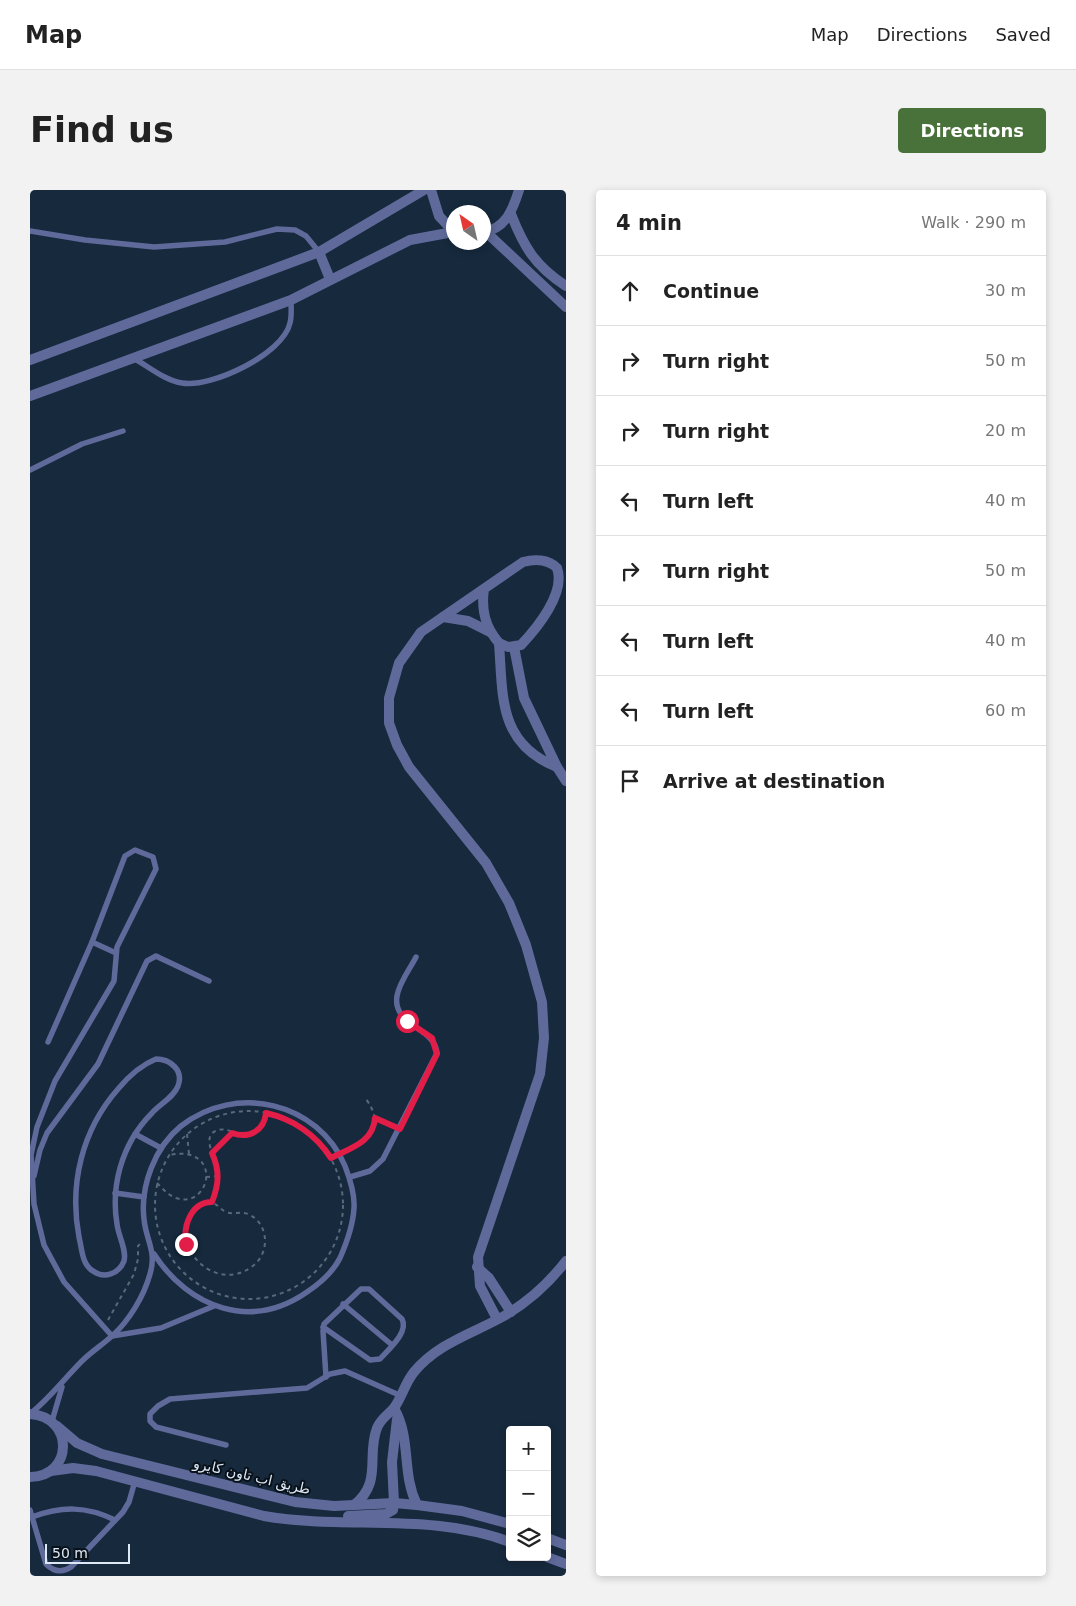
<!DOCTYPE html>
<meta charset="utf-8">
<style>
body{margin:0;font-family:"DejaVu Sans","Noto Naskh Arabic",sans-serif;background:#f2f2f2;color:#222}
.controls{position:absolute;right:15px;bottom:15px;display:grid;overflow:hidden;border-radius:5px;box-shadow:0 2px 8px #0003}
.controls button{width:45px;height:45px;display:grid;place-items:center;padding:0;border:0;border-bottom:1px solid #e0e0e0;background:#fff;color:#222;font:25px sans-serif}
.compass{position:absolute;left:416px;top:15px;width:45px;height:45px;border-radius:50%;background:#fff;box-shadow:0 2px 8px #0003;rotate:326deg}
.scale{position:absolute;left:15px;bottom:12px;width:85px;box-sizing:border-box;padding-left:5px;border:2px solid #dce8f5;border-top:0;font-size:14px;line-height:18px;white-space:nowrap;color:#dce8f5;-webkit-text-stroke:4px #09111a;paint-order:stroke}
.stop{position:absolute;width:15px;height:15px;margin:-11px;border:4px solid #e11d48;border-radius:50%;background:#fff}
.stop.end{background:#e11d48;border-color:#fff;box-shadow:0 1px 5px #0008}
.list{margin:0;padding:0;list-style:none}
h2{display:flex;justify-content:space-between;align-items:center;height:65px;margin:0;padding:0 20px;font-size:21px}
h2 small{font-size:16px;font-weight:400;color:#767676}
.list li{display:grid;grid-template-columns:32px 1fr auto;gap:15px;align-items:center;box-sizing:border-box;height:70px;padding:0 20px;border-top:1px solid #e0e0e0}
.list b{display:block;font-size:19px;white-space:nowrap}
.list em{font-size:16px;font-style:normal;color:#767676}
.icon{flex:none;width:28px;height:28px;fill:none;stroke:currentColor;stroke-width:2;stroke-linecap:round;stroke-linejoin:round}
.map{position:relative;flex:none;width:536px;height:1386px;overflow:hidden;border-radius:5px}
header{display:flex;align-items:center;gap:30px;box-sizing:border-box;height:70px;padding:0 25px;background:#fff;border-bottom:1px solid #e0e0e0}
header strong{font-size:24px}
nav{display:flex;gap:28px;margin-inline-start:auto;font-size:18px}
.intro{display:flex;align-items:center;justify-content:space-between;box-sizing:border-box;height:120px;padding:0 30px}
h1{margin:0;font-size:35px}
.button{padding:12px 22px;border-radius:5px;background:#49713a;color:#fff;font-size:18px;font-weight:700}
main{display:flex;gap:30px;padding:0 30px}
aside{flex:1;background:#fff;border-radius:5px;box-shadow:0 2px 8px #0003}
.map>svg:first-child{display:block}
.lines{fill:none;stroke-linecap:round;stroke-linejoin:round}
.path{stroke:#59697b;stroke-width:2;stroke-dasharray:4 4;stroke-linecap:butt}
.service{stroke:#5f6a9a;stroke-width:5.5}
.minor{stroke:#5f6a9a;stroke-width:10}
.tertiary{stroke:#5f6a9a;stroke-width:10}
.route{stroke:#e11d48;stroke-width:6}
.labels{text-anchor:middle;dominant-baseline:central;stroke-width:4;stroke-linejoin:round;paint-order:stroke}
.street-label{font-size:14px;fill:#dce8f5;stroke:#09111a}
</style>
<header>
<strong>Map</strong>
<nav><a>Map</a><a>Directions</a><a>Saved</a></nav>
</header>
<div class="intro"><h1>Find us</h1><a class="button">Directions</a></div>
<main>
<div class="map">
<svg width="536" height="1386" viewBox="0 0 536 1386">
<rect width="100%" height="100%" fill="#16293d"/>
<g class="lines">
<g class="path">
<circle cx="219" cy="1015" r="94"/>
<polyline points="345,928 361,935"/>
<polyline points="157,944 159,964"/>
<path d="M315 961C342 949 355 936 336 909"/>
<polyline points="182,963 202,943"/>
<polyline points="176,987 189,986"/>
<path d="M127 993C133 999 138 1005 146 1008 181 1020 194 954 139 965"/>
<path d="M177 1012C187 1012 188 1018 196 1022 203 1025 211 1021 218 1024 239 1033 240 1062 224 1075 180 1111 124 1038 177 1012Z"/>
<path d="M182 1012C186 1002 190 992 188 981 187 969 169 946 188 940 198 937 209 947 222 944L232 936 236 923"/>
<polyline points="78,1130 104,1084 108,1069 108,1056 111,1053"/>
</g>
<g class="service">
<polyline points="0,41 55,50 124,57 195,52 247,39 265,40 276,46 289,62"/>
<path d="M105 169C119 177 136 191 152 193 182 198 253 164 260 133 262 126 261 117 261 110"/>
<polyline points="0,280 52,254 93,241"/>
<polyline points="62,752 86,763"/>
<polyline points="18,852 62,752 95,666 105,660 123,667 126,679 87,757 84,791 25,891 7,937 1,965 4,1014 14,1055 34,1092 82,1146"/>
<path d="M126 869C140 869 154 880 148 896 144 907 130 914 122 923 107 938 96 957 90 978 85 996 84 1016 87 1034 88 1045 97 1060 94 1071 89 1084 74 1089 63 1081 52 1075 52 1059 49 1047 39 994 52 940 88 899 98 887 111 875 126 869Z"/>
<polyline points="105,944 131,958"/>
<polyline points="4,986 10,960 17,943 68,874 117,771 126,766 130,768 179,791"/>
<path d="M320 987 340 981 353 969 407 863C405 837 362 836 367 806 369 793 380 779 386 767"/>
<polyline points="85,1003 114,1007"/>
<polyline points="313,1114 362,1155"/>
<path d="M293 1137 340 1170 350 1169C359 1159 379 1142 372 1129L339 1099H331L294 1134 293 1141 296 1187"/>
<polyline points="82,1146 131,1138 184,1116"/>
<path d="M0 1224C20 1208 34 1189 52 1171 61 1162 72 1155 82 1146 99 1131 114 1106 120 1084 127 1061 116 1051 114 1029 110 996 125 957 151 936 206 893 288 912 315 976 320 989 325 1004 324 1018 323 1036 317 1052 310 1068 303 1082 289 1094 277 1102 221 1141 159 1118 124 1064"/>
<polyline points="22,1231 32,1197"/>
<polyline points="196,1255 126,1237 120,1231 120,1224 128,1216 140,1209 277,1198 300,1184 315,1181 369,1205"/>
<path d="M0 1320 16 1374C24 1382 32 1383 41 1377L93 1322 99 1312 105 1291"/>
<path d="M2 1327C32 1316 56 1316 85 1330"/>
</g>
<g class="minor">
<path d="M481 24C494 57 505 76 536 96"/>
<polyline points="456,42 536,117"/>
<path d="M454 399C451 420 455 437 469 453L478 457 491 455C507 438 536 403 527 378 518 369 504 369 493 372L391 442 369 473 359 508V533L367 555 379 577 456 673 479 713 496 755 512 812 514 848 510 884 448 1067 450 1096 467 1129"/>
<polyline points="413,427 438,431 460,442"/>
<path d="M469 453C473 506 468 554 527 577"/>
<polyline points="484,457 494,508 527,577 536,591"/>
<polyline points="447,1077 459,1088 481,1122"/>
<path d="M364 1218C382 1250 371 1282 387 1315"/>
<polyline points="364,1313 362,1272 367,1229"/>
<path d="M324 1315C353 1292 336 1266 347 1238 351 1228 358 1225 364 1218 372 1207 375 1193 384 1182 408 1153 442 1144 474 1126 498 1112 519 1093 536 1071"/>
</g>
<g class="tertiary">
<polyline points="401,0 409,26 423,41"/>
<path d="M453 42C476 39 483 19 489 0"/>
<polyline points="289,62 300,89"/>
<polyline points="0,170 289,62 394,0"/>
<polyline points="0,206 261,110 380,50 423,42"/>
<path d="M0 1224C45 1227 43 1287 0 1287"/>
<polyline points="27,1236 47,1253 72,1264 265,1312 304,1316 364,1313 387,1315 432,1321 480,1334"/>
<path d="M21 1281 43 1278 66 1281 234 1326C315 1340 401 1322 480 1352"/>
<polyline points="318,1326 356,1324 363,1320 364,1313"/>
<polyline points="517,1348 536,1355"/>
<polyline points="517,1367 536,1374"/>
</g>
</g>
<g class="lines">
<path class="route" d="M156 1054C153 1036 161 1012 182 1012 189 994 190 981 182 963L202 943C219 949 234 941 236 923 263 929 286 945 301 968 320 958 343 953 345 928L370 939 407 864 402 848 377 831"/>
</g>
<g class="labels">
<g class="street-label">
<text transform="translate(222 1286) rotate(13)">طريق اب تاون كايرو</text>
</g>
</g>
</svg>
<div class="controls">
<button>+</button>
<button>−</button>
<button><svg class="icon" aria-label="layers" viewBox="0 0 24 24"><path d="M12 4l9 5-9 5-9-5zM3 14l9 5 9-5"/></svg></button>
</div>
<svg class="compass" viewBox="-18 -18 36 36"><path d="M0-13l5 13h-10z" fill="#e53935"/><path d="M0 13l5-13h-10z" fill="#767676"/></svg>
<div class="scale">50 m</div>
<div class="stop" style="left:377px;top:831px"></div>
<div class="stop end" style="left:156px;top:1054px"></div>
</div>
<aside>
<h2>4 min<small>Walk · 290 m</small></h2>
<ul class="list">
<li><svg class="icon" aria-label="ahead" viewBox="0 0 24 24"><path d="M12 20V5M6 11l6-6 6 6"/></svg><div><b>Continue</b></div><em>30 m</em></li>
<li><svg class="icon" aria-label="right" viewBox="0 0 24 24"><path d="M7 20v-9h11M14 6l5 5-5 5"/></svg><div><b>Turn right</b></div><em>50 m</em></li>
<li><svg class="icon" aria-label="right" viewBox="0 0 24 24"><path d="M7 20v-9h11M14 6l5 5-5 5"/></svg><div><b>Turn right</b></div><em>20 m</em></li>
<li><svg class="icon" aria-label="left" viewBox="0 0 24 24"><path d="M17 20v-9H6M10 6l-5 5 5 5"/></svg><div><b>Turn left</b></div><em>40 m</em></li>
<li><svg class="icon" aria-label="right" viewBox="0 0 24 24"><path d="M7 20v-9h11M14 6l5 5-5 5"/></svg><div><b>Turn right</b></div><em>50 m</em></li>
<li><svg class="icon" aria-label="left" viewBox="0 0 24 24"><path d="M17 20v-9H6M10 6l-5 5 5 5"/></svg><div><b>Turn left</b></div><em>40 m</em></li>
<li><svg class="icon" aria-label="left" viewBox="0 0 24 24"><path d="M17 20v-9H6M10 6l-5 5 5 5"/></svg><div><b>Turn left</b></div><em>60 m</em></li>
<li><svg class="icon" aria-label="arrive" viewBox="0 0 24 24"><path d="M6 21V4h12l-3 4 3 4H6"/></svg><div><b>Arrive at destination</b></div></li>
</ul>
</aside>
</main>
